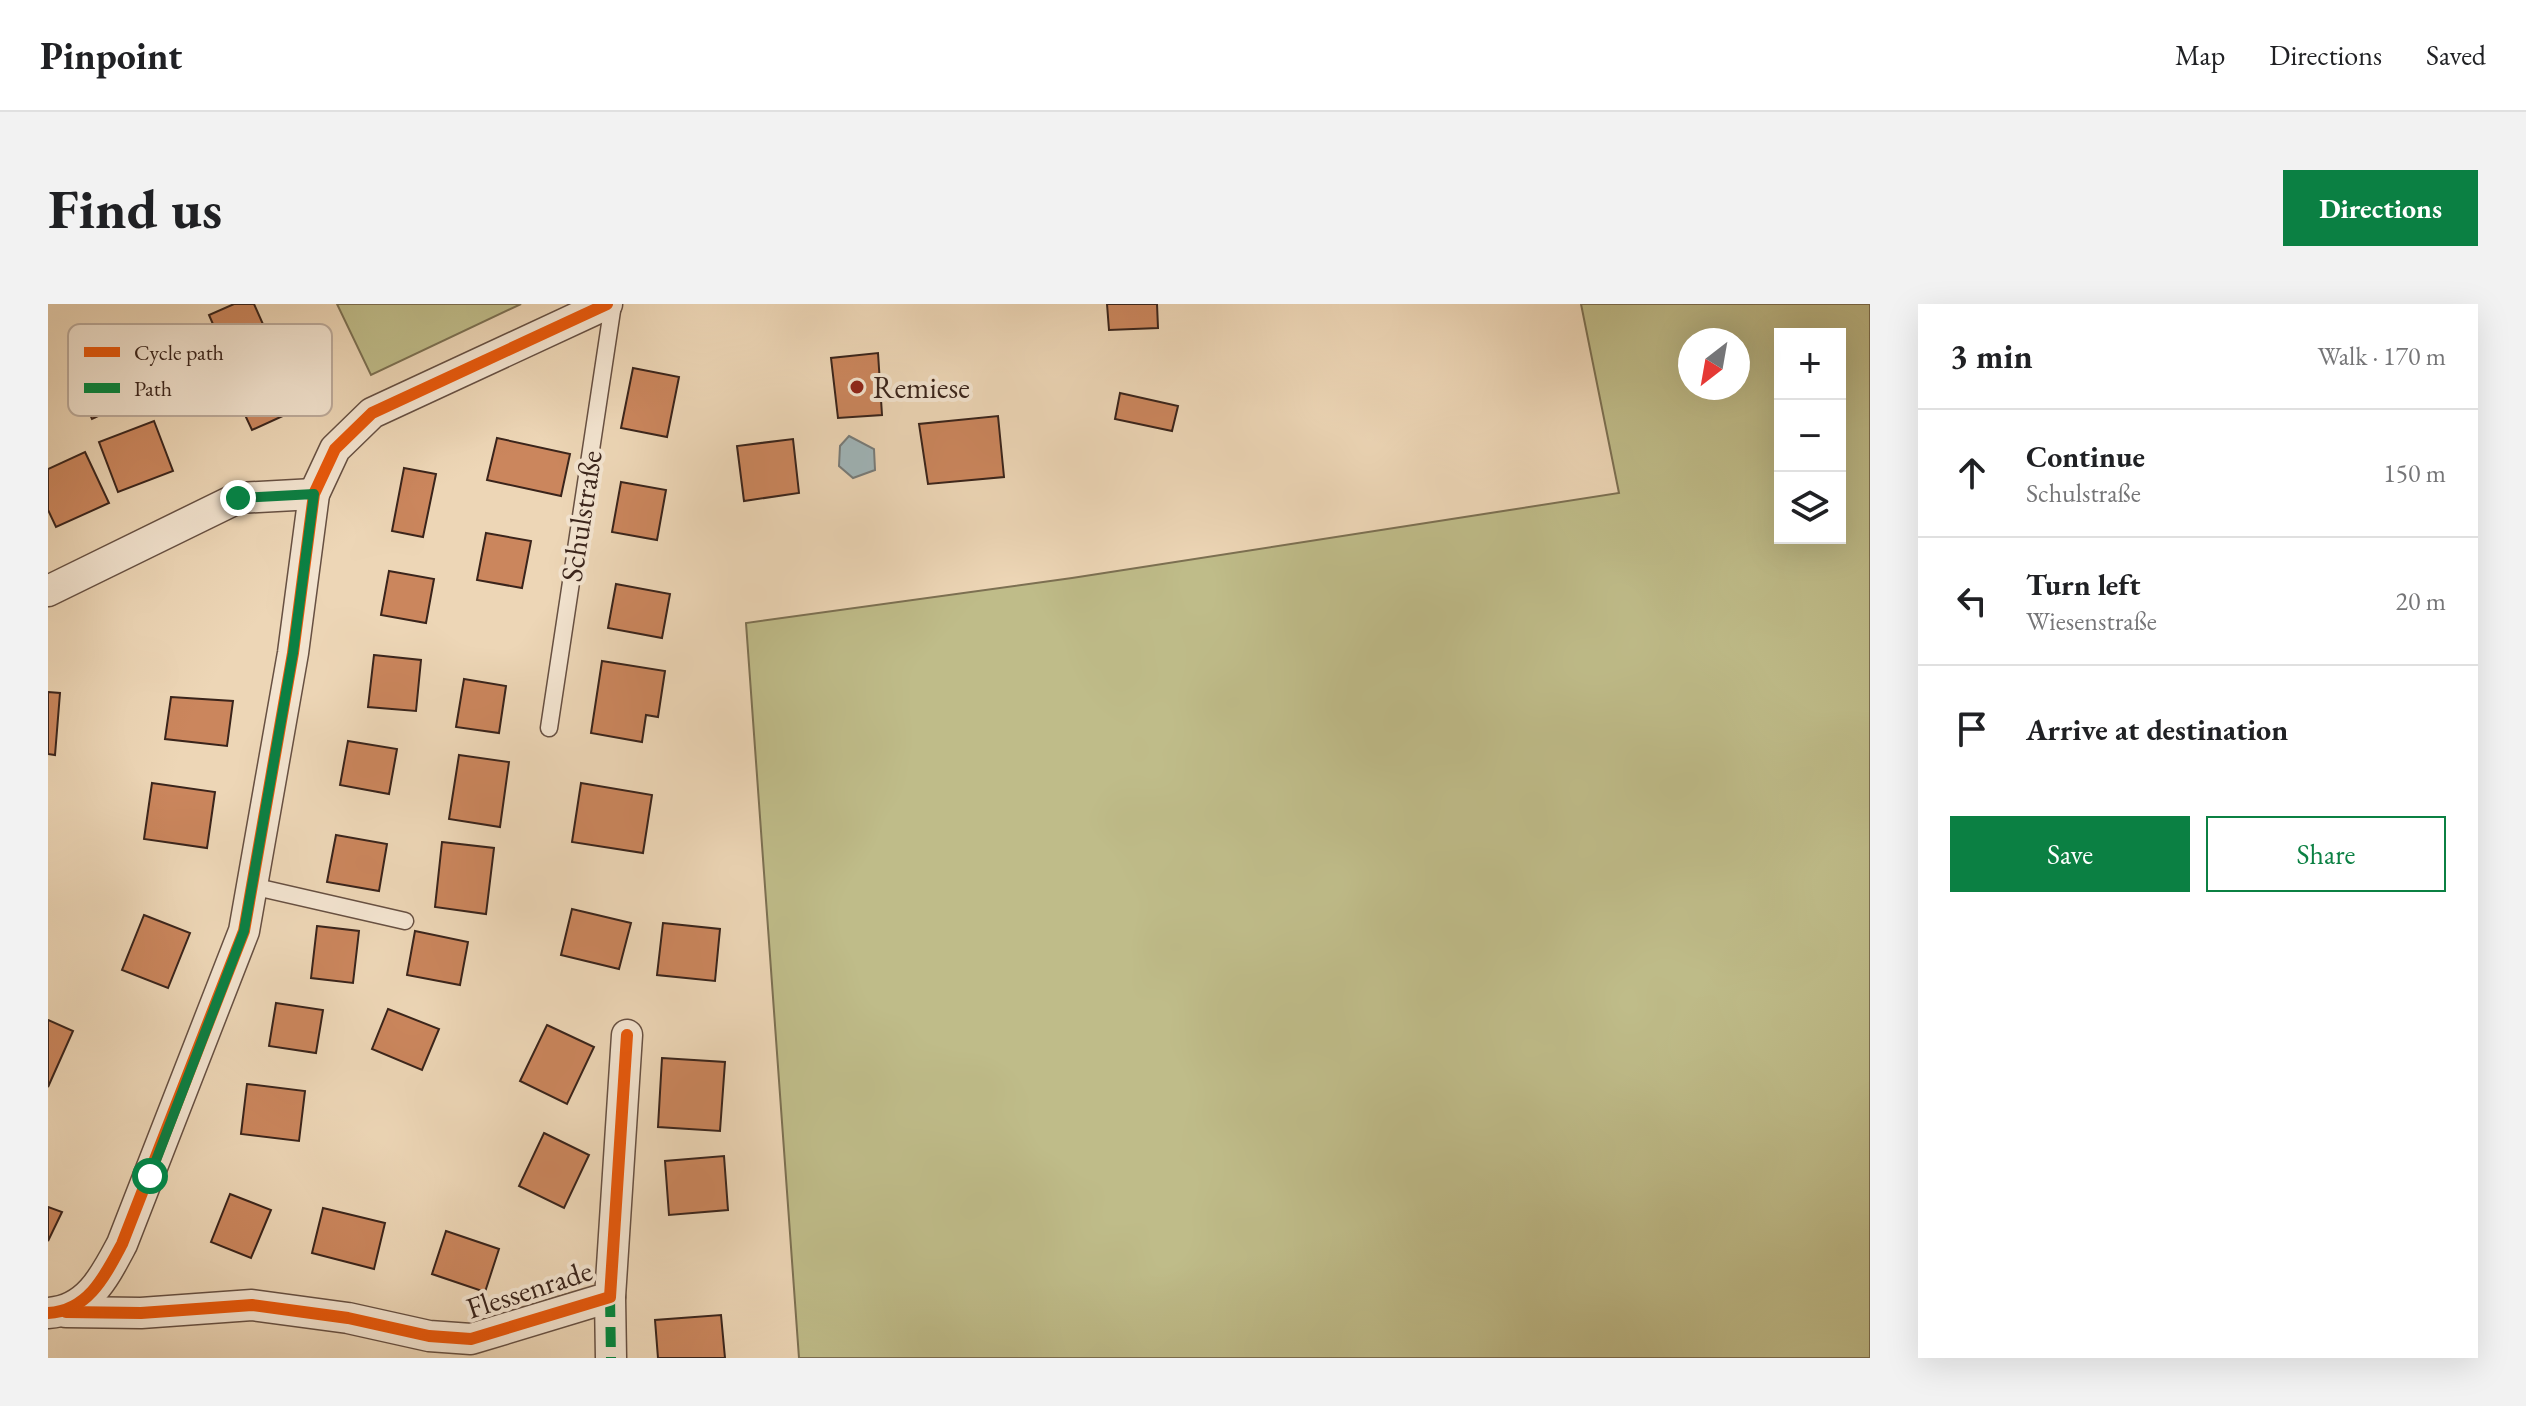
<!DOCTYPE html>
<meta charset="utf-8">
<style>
body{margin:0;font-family:"EB Garamond",serif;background:#f2f2f2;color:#202124}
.controls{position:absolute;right:24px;top:24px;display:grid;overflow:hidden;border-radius:0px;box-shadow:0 8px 32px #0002}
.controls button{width:72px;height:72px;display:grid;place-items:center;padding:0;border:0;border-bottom:2px solid #e0e0e0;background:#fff;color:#202124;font:40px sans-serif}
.compass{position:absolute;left:1630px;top:24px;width:72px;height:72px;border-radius:50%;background:#fff;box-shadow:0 8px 32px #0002;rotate:211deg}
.stop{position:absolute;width:24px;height:24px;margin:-18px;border:6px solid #0b8043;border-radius:50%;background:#fff}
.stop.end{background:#0b8043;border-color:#fff;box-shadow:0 2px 8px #0008}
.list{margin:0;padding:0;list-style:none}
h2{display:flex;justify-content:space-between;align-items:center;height:104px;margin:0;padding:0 32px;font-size:34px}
h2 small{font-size:26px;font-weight:400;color:#757577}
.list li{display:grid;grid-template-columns:52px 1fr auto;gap:24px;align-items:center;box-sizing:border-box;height:128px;padding:0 32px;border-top:2px solid #e0e0e0}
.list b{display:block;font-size:30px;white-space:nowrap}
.list p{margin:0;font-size:26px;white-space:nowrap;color:#757577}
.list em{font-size:26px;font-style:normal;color:#757577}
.actions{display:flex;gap:16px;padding:24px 32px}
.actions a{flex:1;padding:18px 0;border:2px solid #0b8043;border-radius:0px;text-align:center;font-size:28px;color:#0b8043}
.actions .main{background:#0b8043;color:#fff}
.icon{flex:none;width:44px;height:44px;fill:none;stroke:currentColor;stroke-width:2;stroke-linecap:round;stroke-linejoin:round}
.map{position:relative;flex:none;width:1822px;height:1054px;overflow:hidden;border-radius:0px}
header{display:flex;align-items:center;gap:48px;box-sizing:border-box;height:112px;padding:0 40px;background:#fff;border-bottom:2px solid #e0e0e0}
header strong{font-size:38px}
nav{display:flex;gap:44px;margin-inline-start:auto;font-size:28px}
.intro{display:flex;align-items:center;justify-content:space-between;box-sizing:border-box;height:192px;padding:0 48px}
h1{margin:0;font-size:56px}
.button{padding:20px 36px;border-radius:0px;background:#0b8043;color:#fff;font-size:28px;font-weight:700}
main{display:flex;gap:48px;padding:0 48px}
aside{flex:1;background:#fff;border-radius:0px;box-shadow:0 8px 32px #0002}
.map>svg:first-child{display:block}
.green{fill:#bfbc89;stroke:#7c7052;stroke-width:2;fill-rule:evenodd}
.water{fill:#a0b6ba;stroke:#777c7a;stroke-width:2}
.building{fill:#cb865d;stroke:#3a241b;stroke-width:2}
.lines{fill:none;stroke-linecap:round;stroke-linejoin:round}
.lane-casing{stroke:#675042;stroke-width:19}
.street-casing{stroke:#675042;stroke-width:33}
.lane{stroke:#f3e4d0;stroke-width:16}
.street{stroke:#f3e4d0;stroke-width:30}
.quiet{stroke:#00873e;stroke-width:10;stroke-dasharray:20 10;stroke-linecap:butt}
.cycleway-casing{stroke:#f3e4d0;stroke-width:17}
.cycleway{stroke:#e8590c;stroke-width:12}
.route{stroke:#0b8043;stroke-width:10}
.poi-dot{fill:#8f2418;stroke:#f3e4d0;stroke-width:3}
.labels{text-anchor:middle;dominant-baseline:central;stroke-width:8;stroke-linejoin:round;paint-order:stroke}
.poi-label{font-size:30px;fill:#3a241b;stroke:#f3e4d0;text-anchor:start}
.street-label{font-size:30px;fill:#3a241b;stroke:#f3e4d0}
.key{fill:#f3e4d0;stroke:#bcaa9a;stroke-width:2}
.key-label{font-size:22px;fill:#3a241b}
</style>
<header>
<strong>Pinpoint</strong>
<nav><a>Map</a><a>Directions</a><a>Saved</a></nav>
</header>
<div class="intro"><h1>Find us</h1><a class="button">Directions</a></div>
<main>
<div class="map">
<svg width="1822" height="1054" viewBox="0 0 1822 1054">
<rect width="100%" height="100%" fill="#edd6b6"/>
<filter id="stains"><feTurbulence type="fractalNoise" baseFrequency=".0025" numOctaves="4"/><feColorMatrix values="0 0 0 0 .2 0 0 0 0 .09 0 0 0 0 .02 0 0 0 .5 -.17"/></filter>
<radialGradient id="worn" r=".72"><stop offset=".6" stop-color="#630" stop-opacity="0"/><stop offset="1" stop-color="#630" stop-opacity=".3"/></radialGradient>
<g class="green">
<polygon points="289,0 473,0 323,71"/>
<path d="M1533 0H1822V1054H751L698 319 1024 274 1571 189ZM1732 30H1792V234H1732ZM1642 36H1690V84H1642Z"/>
</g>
<polygon class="water" points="801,132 826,145 827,166 805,174 791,162 792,142"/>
<g class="building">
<polygon points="186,0 206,0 222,36 180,55 161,11"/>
<polygon points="1059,0 1109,0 1110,24 1061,26"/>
<polygon points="87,48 104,87 44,115 26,75"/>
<polygon points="830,49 834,111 790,114 783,54"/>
<polygon points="227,60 248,106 204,126 183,81"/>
<polygon points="585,64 631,73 619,133 573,124"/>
<polygon points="1072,89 1130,102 1124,127 1067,115"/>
<polygon points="950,112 956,173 880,180 871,120"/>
<polygon points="106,117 125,167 70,188 51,138"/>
<polygon points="449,134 522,150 513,192 439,176"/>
<polygon points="745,135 751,189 696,197 689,142"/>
<polygon points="37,148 61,199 8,223 0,206 0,165"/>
<polygon points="356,164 388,170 375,233 344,227"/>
<polygon points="573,178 618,186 609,236 564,228"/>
<polygon points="438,229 483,237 474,284 429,276"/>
<polygon points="341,267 386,275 378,319 333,311"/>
<polygon points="568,280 622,290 614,334 560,324"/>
<polygon points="326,351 373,356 368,407 320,403"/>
<polygon points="554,357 617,367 610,413 598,411 594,438 543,429"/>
<polygon points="416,375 458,382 451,429 408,423"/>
<polygon points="0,388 12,389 7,451 0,450"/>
<polygon points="123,393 185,397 179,442 117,435"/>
<polygon points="300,437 349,445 341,490 292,481"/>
<polygon points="411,451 461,458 452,523 401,515"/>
<polygon points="104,479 167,488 159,544 96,535"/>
<polygon points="533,479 604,491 595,549 524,538"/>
<polygon points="288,531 339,540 331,587 279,578"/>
<polygon points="394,538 446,544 438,610 387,603"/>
<polygon points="524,605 583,619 571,665 513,651"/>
<polygon points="96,611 142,629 120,684 74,666"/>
<polygon points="615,619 672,625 667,677 609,671"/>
<polygon points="269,622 311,627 305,679 263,674"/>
<polygon points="367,627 420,638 412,681 359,671"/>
<polygon points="228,699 275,706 268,749 221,742"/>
<polygon points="340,705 391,725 374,766 324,745"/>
<polygon points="0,716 25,727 0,783"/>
<polygon points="499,721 546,743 519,800 472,777"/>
<polygon points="614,754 677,758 672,827 610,823"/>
<polygon points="199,780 257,787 251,837 193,830"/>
<polygon points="496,829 541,851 516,904 471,882"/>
<polygon points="676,852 680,906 621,911 617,857"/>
<polygon points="182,890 223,906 203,954 163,938"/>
<polygon points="0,903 14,908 0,937"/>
<polygon points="275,904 337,919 326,965 264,949"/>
<polygon points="398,927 451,945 437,988 384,970"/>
<polygon points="673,1011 677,1054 610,1054 607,1016"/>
</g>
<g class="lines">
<g class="lane-casing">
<g id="lane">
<polyline points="501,424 565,0"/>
<polyline points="204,582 357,617"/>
</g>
</g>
<g class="street-casing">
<g id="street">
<polyline points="0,287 190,194 266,190"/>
<polyline points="562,993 563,1054"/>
<polyline points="18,1008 93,1009 204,1001 300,1014 381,1032 423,1035 562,993 579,731"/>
<path d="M0 1009C40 1007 57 972 74 940L196 627 245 349 266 190 287 145 324 109 559 0"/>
</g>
</g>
<use href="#lane" class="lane"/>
<use href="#street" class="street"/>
<polyline class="quiet" points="562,993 563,1054"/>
<g class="cycleway-casing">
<g id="cycleway">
<polyline points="18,1008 93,1009 204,1001 300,1014 381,1032 423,1035 562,993 579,731"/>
<path d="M0 1009C40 1007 57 972 74 940L196 627 245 349 266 190 287 145 324 109 559 0"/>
</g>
</g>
<use href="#cycleway" class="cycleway"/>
</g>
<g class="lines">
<polyline class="route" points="102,872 196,627 245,349 266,190 190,194"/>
</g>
<circle class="poi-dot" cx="809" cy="83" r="8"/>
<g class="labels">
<g class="poi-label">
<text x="825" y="83">Remiese</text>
</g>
<g class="street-label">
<text transform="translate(533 212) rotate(-81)">Schulstraße</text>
<text transform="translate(481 985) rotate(-18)">Flessenrade</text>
</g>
</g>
<rect x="20" y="20" width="264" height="92" rx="12" class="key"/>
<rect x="36" y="43" width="36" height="10" fill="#e8590c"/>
<rect x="36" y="79" width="36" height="10" fill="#00873e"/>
<g class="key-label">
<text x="86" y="56">Cycle path</text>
<text x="86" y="92">Path</text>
</g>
<rect width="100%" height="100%" filter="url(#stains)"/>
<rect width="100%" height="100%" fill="url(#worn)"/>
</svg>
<div class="controls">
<button>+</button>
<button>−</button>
<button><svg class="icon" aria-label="layers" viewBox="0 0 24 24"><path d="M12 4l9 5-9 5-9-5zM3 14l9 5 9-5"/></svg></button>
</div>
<svg class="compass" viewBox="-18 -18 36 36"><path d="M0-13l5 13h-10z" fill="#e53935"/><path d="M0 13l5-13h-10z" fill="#757577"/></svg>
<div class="stop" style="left:102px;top:872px"></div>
<div class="stop end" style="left:190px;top:194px"></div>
</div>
<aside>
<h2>3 min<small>Walk · 170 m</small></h2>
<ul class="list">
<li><svg class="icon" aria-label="ahead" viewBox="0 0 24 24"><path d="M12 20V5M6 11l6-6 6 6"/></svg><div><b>Continue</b><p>Schulstraße</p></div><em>150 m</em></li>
<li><svg class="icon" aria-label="left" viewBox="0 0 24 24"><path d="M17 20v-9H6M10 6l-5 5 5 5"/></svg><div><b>Turn left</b><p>Wiesenstraße</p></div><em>20 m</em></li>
<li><svg class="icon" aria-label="arrive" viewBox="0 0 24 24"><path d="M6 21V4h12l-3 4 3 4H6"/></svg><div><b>Arrive at destination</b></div></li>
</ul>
<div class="actions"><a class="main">Save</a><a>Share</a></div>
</aside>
</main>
